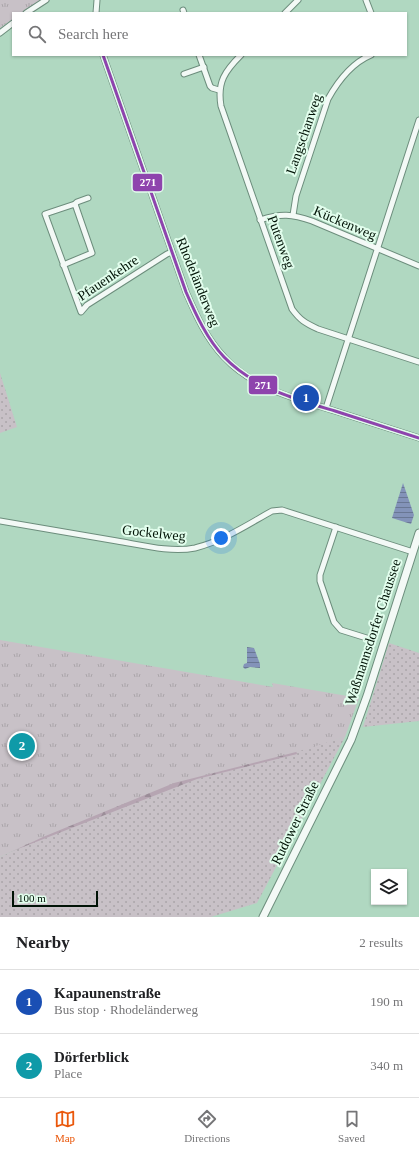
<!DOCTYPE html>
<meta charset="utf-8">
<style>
body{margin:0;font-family:Georgia,serif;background:#f6f6f6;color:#202124}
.controls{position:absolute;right:12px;bottom:12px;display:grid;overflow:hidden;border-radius:0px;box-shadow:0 1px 3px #0004}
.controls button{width:36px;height:36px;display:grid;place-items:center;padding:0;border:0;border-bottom:1px solid #e0e0e0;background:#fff;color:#202124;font:20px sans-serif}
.scale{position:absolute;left:12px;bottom:10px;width:86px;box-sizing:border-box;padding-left:4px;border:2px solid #001306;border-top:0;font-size:11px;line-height:14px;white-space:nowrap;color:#001306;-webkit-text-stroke:3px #e2feed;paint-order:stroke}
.you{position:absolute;left:221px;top:538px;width:14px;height:14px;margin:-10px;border:3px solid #fff;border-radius:50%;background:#1a73e8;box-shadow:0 0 0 6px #1a73e833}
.badge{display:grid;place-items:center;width:26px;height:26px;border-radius:50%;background:#ea580c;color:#fff;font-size:13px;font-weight:700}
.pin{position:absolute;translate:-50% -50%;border:2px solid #fff;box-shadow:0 1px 4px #0006}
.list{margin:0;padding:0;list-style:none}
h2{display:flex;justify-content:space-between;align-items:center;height:52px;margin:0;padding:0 16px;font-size:17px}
h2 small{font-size:13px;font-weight:400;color:#757577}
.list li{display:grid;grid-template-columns:26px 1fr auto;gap:12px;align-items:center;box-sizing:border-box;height:64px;padding:0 16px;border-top:1px solid #e0e0e0}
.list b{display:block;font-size:15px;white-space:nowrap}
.list p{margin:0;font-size:13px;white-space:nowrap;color:#757577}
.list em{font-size:13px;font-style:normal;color:#757577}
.icon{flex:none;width:22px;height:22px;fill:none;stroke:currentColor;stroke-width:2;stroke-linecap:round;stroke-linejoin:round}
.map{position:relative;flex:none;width:419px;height:917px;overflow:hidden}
.search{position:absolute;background:#fff;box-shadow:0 1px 3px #0004;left:12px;right:12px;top:12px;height:44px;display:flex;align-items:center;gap:10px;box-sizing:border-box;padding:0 14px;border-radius:0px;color:#757577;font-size:15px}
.sheet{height:180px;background:#fff}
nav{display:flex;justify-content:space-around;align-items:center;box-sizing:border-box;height:56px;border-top:1px solid #e0e0e0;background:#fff;font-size:11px;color:#757577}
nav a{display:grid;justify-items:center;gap:2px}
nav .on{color:#ea580c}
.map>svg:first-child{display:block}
.grass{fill:url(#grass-dots)}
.forest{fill:url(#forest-firs)}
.park{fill:url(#park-tufts)}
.water{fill:url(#water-rules)}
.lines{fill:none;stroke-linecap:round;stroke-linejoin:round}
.street-casing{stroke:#6c8d7c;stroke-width:7}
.secondary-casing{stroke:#6c8d7c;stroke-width:9}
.street{stroke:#f3f9f6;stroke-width:5}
.secondary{stroke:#f3f9f6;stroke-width:7}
.bus-1-casing{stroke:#e2feed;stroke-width:6}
.bus-1{stroke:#8e44ad;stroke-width:3}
.labels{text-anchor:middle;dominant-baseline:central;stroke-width:4;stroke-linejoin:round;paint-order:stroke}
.street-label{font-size:14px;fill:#001306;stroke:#e2feed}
.line-badge{stroke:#e2feed;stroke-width:1.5}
.badge-label{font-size:11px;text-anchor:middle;font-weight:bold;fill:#fff}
</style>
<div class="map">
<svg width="419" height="917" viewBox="0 0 419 917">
<defs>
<pattern id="grass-dots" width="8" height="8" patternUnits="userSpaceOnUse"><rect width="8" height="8" fill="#c8c1c7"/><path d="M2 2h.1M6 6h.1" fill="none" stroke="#aaa5a9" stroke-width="1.8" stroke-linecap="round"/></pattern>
<pattern id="forest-firs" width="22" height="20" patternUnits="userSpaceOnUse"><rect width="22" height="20" fill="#b6a5b2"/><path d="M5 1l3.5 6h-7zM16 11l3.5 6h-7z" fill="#9b8d98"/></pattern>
<pattern id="park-tufts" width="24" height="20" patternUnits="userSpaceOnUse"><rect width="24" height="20" fill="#c8c1c7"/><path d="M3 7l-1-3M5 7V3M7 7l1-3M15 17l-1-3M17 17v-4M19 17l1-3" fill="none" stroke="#aaa5a9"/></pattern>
<pattern id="water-rules" width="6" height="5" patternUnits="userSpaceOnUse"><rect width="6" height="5" fill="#8393b9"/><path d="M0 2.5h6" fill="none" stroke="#697794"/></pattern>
</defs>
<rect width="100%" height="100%" fill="#b0d8c1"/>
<g class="grass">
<polygon points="0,373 17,427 0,433"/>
<polygon points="389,643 419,653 419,721 363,727"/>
<polygon points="345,737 257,903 211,917 0,917 0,857 43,837 174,783"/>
</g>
<polygon class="forest" points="295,747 297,754 197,779 0,856 65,810"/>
<g class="park">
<polygon points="0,0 42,0 22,13 13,13 13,19 0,28"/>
<polygon points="0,640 273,687 272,683 359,698 345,737 296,752 174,783 43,837 0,857"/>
</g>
<g class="water">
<polygon points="403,483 414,515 411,524 392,518"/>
<polygon points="247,647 254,648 260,664 260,668 250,667 245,669 243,667 244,664 247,663"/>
</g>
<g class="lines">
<g class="street-casing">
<g id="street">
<polyline points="366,0 371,13"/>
<polyline points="183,10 184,13"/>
<polyline points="26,13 46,0"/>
<polyline points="96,13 97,0"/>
<polyline points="285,13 298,0"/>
<polyline points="0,33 13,23"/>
<path d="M103 55 186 292C196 315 206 338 224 357 252 388 296 399 335 411 363 420 391 429 419 438"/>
<polyline points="199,55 210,86 212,88 219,90"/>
<path d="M241 55C225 71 217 82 221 106L292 309C300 320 305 323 318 329L419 362"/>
<polyline points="184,74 204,67"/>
<polyline points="75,204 77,202 88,198"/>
<path d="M293 215 296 196 328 99C338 81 352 63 371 55"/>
<path d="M260 220C281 213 292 214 312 221L419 266"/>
<polyline points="63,265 92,253 75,204 45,214 81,312 87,305 167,254 172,252"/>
<polyline points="326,408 419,120"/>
<path d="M0 521C39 528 78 534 117 541 141 545 171 553 195 548 223 541 247 525 272 511L282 510 413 552"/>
<polyline points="336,527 320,575 320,581 334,622 341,630 373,640"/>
</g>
</g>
<g class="secondary-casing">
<polyline id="secondary" points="263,917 351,740 367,696 419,533"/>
</g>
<use href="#street" class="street"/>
<use href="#secondary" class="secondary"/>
<g class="bus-1-casing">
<path id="bus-1" d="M103 55 186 292C196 315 207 339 224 357 254 388 295 399 335 411 363 420 391 429 419 438"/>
</g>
<use href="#bus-1" class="bus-1"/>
</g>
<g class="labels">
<g class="street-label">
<text transform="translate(304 134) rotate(-71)">Langschanweg</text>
<text transform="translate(345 223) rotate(23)">Kückenweg</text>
<text transform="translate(281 242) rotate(70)">Putenweg</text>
<text transform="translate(108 278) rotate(-34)">Pfauenkehre</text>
<text transform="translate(198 282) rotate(68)">Rhodeländerweg</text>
<text transform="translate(154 533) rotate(6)">Gockelweg</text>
<text transform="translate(373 632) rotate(-72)">Waßmannsdorfer Chaussee</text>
<text transform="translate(295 823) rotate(-64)">Rudower Straße</text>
</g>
</g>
<g class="line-badge">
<rect x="132" y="173" width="31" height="19" rx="4" fill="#8e44ad"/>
<rect x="248" y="375" width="30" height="20" rx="4" fill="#8e44ad"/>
</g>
<g class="badge-label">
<text x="148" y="186">271</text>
<text x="263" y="389">271</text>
</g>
</svg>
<div class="controls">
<button><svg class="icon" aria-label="layers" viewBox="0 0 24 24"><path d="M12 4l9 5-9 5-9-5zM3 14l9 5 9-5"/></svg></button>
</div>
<div class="scale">100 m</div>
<div class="you"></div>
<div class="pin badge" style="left:306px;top:398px;background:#1a4fb4">1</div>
<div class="pin badge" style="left:22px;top:746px;background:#0f9aa8">2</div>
<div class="search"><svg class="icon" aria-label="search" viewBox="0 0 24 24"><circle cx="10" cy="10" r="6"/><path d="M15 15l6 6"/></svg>Search here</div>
</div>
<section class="sheet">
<h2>Nearby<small>2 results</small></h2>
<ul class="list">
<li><span class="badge" style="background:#1a4fb4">1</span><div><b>Kapaunenstraße</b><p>Bus stop · Rhodeländerweg</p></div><em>190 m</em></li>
<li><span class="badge" style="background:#0f9aa8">2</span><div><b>Dörferblick</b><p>Place</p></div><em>340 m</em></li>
</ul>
</section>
<nav>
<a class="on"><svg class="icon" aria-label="map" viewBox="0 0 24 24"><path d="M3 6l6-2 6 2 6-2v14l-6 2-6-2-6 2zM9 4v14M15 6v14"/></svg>Map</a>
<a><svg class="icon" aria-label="directions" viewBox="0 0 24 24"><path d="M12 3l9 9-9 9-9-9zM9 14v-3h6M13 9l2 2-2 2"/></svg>Directions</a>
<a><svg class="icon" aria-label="saved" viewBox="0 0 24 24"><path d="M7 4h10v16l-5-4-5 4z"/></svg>Saved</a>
</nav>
